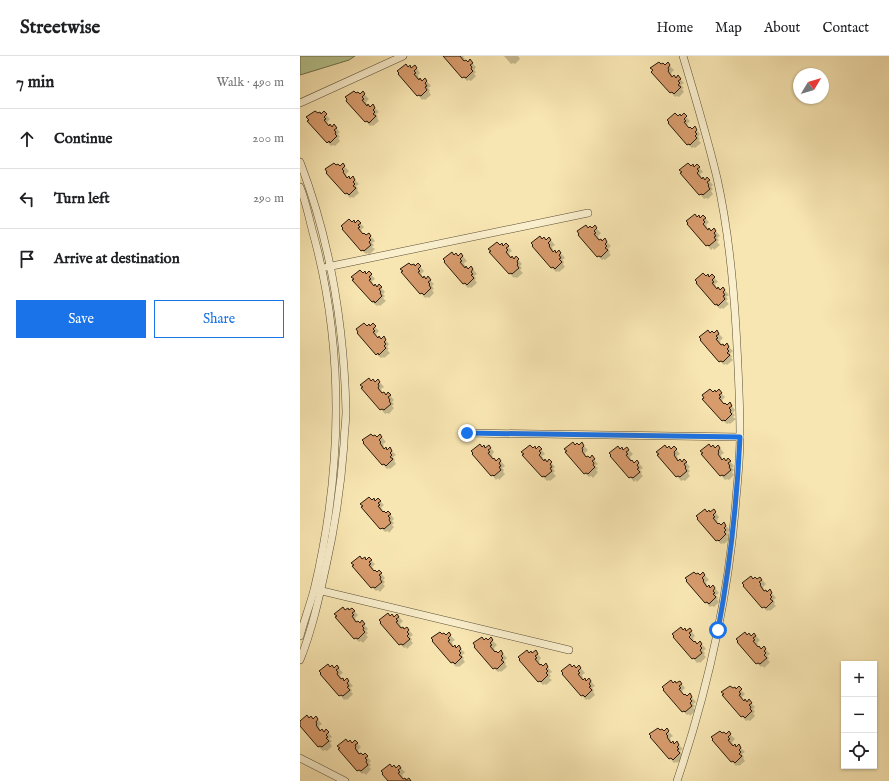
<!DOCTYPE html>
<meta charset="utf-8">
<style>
body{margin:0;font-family:"IM FELL English",serif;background:#f2f2f2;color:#202124}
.controls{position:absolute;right:12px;bottom:12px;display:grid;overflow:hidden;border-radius:0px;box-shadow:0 1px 3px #0004}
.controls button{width:36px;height:36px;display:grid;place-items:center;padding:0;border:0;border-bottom:1px solid #e0e0e0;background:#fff;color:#202124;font:20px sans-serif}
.compass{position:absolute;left:493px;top:12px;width:36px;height:36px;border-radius:50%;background:#fff;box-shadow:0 1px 3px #0004;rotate:52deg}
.stop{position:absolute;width:12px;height:12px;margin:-9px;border:3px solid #1a73e8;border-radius:50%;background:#fff}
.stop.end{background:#1a73e8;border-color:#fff;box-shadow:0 1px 4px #0008}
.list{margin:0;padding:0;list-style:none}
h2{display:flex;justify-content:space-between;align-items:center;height:52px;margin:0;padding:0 16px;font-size:17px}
h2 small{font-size:13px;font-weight:400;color:#757577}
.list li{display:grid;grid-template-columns:26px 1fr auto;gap:12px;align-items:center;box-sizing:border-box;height:60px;padding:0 16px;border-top:1px solid #e0e0e0}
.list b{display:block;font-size:15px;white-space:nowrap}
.list em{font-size:13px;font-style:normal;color:#757577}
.actions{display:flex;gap:8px;padding:12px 16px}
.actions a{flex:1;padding:9px 0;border:1px solid #1a73e8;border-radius:0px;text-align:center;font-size:14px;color:#1a73e8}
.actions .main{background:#1a73e8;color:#fff}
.icon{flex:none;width:22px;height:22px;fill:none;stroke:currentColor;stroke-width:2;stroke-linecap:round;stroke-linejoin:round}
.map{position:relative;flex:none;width:589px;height:725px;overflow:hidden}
header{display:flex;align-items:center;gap:24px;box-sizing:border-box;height:56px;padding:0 20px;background:#fff;border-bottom:1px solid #e0e0e0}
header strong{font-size:19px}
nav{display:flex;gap:22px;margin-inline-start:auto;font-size:14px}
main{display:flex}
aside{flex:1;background:#fff}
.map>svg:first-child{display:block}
.park{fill:#b7c691;stroke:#6e704e}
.shadow{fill:#0003}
.building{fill:#d79b6c;stroke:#261a0b}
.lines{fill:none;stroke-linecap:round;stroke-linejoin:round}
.minor-casing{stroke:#5a4d35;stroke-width:8}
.minor{stroke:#faefcd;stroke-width:7}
.route{stroke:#1a73e8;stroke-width:5}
</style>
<header>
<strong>Streetwise</strong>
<nav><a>Home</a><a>Map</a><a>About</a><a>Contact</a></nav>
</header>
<main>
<aside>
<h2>7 min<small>Walk · 490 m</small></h2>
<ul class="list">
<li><svg class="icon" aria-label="ahead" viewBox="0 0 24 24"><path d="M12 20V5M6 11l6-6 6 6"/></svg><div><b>Continue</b></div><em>200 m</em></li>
<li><svg class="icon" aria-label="left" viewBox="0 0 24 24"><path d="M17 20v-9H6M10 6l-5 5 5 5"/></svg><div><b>Turn left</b></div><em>290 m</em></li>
<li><svg class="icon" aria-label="arrive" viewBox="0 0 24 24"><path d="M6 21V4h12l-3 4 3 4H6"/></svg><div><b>Arrive at destination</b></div></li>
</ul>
<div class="actions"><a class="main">Save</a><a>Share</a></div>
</aside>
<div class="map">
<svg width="589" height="725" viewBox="0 0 589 725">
<rect width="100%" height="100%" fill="#f8e6b2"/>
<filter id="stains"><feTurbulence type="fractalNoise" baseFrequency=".005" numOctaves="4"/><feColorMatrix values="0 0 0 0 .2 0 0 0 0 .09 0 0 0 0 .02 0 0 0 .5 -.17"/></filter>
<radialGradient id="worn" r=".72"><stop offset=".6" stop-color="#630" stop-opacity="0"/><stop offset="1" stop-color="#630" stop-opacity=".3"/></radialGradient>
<polygon class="park" points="0,0 55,0 49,4 0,19"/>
<g class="shadow">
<polygon points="145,0 164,0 163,1 165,3 163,4 165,6 168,7 170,5 176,11 174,14 176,16 174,18 176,20 171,25 169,24 167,25"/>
<polygon points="204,0 218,0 220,3 215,8 213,7 211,8"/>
<polygon points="368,8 374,14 371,17 373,22 376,23 378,21 384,27 381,29 384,32 382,33 384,36 379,41 377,40 375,41 353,16 362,10 365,10"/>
<polygon points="115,10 120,17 118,19 119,24 123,26 125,23 131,30 128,32 130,34 129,36 131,39 125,44 124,43 122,44 118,39 108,12 110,11 112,13"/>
<polygon points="63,37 69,43 66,46 68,51 71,52 73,50 79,56 76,58 78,61 77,62 79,65 73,70 72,69 70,70 47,45"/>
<polygon points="24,57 30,63 27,66 29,71 32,72 34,70 40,76 38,78 40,81 38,82 40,85 35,90 33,89 31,90 27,86 22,59"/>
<polygon points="384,59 390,65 387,68 389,73 392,74 395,72 400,78 398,81 400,83 398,84 401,87 395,92 394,91 392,92 387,88 378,61 382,61"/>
<polygon points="43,109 49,115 46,118 48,123 51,124 53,122 59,128 56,130 58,133 57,134 59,137 53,142 52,141 50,142 27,117"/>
<polygon points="397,109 403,116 400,118 402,123 405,125 407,122 413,129 411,131 413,133 411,135 413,138 408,143 406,142 404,143 400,138 391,111 395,112"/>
<polygon points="403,160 409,166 406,169 408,174 411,176 414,173 420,180 417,182 419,184 417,186 420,189 414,194 413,192 411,194 407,189 397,162 399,161 401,163"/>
<polygon points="54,165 56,167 58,165 64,171 61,174 63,179 66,180 69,178 75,185 72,187 74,189 72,191 75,193 69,199 68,197 66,198 61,194 52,167"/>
<polygon points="295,171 301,177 298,180 300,185 303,186 305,184 311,190 308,193 310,195 309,197 311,199 305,204 304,203 302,204 298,200 288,173 292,173"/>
<polygon points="249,182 255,189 252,191 254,197 257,198 259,195 265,202 262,204 264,206 263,208 265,211 259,216 258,215 256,216 252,212 242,184 246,185"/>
<polygon points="206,188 212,195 209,197 211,202 214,204 216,201 222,208 220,210 222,212 220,214 223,217 217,222 215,221 214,222 209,217 200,190 204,191"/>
<polygon points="161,198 167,205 164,207 166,213 169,214 171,211 177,218 174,220 176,222 175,224 177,227 171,232 170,231 168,232 164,228 154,200 158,201"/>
<polygon points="118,208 124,215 121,218 123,223 126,224 128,222 134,228 132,230 134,233 132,234 134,237 129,242 127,241 125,242 103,217 112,211 116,211"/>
<polygon points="69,216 75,223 72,225 74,231 77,232 79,229 85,236 83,238 85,240 83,242 86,245 80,250 79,249 77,250 72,246 67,219"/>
<polygon points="412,219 418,226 415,228 417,234 420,235 423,232 429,239 426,241 428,243 426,245 429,248 423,253 422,252 420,253 416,249 406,221 408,220 410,222"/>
<polygon points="73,269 79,275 76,278 78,283 81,284 84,282 89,288 87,291 89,293 87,294 90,297 84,302 83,301 81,302 76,298 67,271 71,271"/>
<polygon points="417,276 423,282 420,285 422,290 425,291 427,289 433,295 430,298 432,300 431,302 433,304 427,309 426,308 424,309 420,305 410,278 414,278"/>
<polygon points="78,324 84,331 81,333 83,338 86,340 88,337 94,344 92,346 94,348 92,350 94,352 89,358 87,357 85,358 81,353 72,326 75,327"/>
<polygon points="419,335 425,341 422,344 424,349 427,350 430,348 435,354 433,357 435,359 433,361 436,363 430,368 429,367 427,368 422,364 413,337 417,337"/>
<polygon points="80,379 86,386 83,388 85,394 88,395 90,393 96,399 93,401 95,404 94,405 96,408 90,413 89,412 87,413 64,388 73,381 77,382"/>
<polygon points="282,388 288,394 285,397 287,402 290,403 292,401 298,408 295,410 298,412 296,414 298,416 293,422 291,420 289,421 285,417 276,390 279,390"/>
<polygon points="189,390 194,396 192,399 193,401 192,402 197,406 199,403 205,410 202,412 204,414 203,416 205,418 199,424 198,422 196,424 192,419 182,392 184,391 186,393"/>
<polygon points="418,390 424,397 421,399 423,405 426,406 428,403 434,410 432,412 434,414 432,416 434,419 429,424 427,423 425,424 403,398 412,392 415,393"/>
<polygon points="239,391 245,398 242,400 244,405 247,407 249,404 255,411 253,413 255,415 253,417 256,420 250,425 249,424 247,425 242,420 233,393 235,392 237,394"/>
<polygon points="374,391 380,398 377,400 379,405 382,407 384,404 390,411 388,413 390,415 388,417 390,420 385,425 383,424 381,425 377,420 368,393 371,394"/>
<polygon points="327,392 333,398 330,401 332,406 332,405 335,408 337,405 343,412 340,414 342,416 341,418 343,420 337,426 336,424 334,426 330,421 320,394 322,393 324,395"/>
<polygon points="78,443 84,449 81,452 83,454 81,455 86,458 89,456 94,463 92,465 94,467 92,469 94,471 89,477 88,475 85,476 81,472 72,445 74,444 76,446"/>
<polygon points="414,455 419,461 417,464 418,469 421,470 424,468 430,474 427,477 429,479 427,481 430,483 424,488 423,487 421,488 417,484 407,457 411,457"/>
<polygon points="64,502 66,504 69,502 75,508 72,511 74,513 72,514 77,517 79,515 85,522 83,524 85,526 83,528 85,530 80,536 78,534 76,535 72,531 63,504"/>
<polygon points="403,517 409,524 406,526 408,532 411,533 413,530 419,537 416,539 418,542 417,543 419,546 414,551 412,550 410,551 387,526 396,519 400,520"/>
<polygon points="460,522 466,528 463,531 465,536 468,537 470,535 476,542 473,544 475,546 474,548 476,550 470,555 469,554 467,555 463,551 453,524 457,524"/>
<polygon points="52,553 58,559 55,562 57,567 60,568 62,566 68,573 66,575 68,577 66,579 68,581 63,587 61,585 59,586 55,582 46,555 49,555"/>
<polygon points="97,559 103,565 100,568 102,573 105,574 107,572 113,579 110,581 112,583 111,585 113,587 107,593 106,591 104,592 100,588 90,561 94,561"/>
<polygon points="390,573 395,580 393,582 394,584 393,585 398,589 400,586 406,593 403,595 405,597 404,599 406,601 400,607 399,606 397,607 393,602 375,580 385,574 387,576"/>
<polygon points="149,578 155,584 152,586 154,592 157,593 159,591 165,597 162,599 164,602 163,603 165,606 159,611 158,610 156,611 133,586"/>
<polygon points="454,578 460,584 457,587 459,592 460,591 462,594 464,591 470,598 467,600 469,602 468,604 470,606 464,612 463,610 461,611 457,607 447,580 451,580"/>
<polygon points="191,583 197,589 194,592 196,597 199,598 201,596 207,602 204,605 206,607 205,608 207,611 201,616 200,615 198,616 194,612 184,585 188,585"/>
<polygon points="236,596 241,602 239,605 240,610 244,611 246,609 252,616 249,618 251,620 249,622 252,624 246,629 245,628 243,629 239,625 229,598 233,598"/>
<polygon points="37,610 43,617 40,619 42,624 43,623 45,626 47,623 53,630 50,632 52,634 51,636 53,638 47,644 46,643 44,644 40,639 30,612 34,613"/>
<polygon points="279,610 285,617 282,619 284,625 285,624 287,626 289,623 295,630 292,632 294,634 293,636 295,639 289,644 288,643 286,644 282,640 272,612 276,613"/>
<polygon points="380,626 385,632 382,635 384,640 387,641 390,639 396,646 393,648 395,650 393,652 396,654 390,660 389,658 387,659 383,655 373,628 377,628"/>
<polygon points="439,632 445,638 442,641 444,646 447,647 449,645 455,651 453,653 455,656 453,657 455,660 450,665 448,664 446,665 424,640"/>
<polygon points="16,661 22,668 19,670 21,676 24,677 26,674 32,681 29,683 32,685 30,687 32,690 27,695 25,694 23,695 19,691 0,666 10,663 13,664"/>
<polygon points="367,674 373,680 370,682 372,688 375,689 377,687 383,693 380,695 382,698 381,699 383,702 377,707 376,706 374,707 351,682"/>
<polygon points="429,677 435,683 432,686 434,691 437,692 439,690 445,696 442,698 444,701 443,702 445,705 439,710 438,709 436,710 413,685 422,679 426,679"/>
<polygon points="55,685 61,691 58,694 60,699 63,700 65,698 71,705 69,707 71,709 69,711 71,713 66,719 64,717 62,718 58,714 49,687 52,688"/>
<polygon points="99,710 105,716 102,719 103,721 102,722 106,725 89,725 92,712 96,713"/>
</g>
<g class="building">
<polygon points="143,0 160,0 164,5 166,4 168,6 170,3 173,7 170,9 172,11 171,13 173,15 166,22 164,21 162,22"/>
<polygon points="359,6 361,8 363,7 365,9 368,6 370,9 368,12 369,14 368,15 372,21 374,19 376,22 378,19 381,23 378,25 380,27 378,29 381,31 374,38 372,36 370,37 351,16 353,14 350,12"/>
<polygon points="106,8 108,11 110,9 111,12 115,9 117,12 114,15 116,17 114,18 119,24 120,22 122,25 125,22 127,25 125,27 127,30 125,31 127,34 121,40 119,39 117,40 98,18 99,17 97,15"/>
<polygon points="54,35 56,37 58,36 60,38 63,35 65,38 62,41 64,43 62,44 67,50 68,48 70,51 73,48 75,52 73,54 75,56 73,58 76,60 69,67 67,65 65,66 46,45 47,43 45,41"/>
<polygon points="15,55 18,57 20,56 21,58 24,55 27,58 24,61 26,63 24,64 29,70 30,68 32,71 34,68 37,72 34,74 36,76 35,78 37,80 30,87 29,85 27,87 7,65 9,64 6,61"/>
<polygon points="375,57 378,60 380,58 381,60 384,57 387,60 384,63 386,65 384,66 389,72 390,71 392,73 395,70 397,74 395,76 397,78 395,80 397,82 390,89 389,88 387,89 368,67 369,66 367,64"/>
<polygon points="34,107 36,109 38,108 40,110 43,107 45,110 42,113 44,115 43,116 47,122 49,120 50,123 53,120 55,124 53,126 55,128 53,130 56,132 49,139 47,137 45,138 26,117 27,116 25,113"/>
<polygon points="388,107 391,110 393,108 394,111 397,108 400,111 397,113 399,115 397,117 402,123 403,121 405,124 407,121 410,124 407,126 409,129 408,130 410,133 403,139 402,138 399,139 380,117 382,116 379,114"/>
<polygon points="395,158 397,161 399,159 400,162 403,159 406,162 403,164 405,166 403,168 408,174 409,172 411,175 414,172 416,175 414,177 416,180 414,181 416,184 409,190 408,189 406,190 387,168 388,167 386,165"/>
<polygon points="49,163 52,166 54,164 55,167 58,164 61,167 58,169 60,171 58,172 63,178 64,177 66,179 69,177 71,180 69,182 71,184 69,186 71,189 64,195 63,194 61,195 42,173 43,172 41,170"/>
<polygon points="286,169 288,172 290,170 292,172 295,169 297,172 294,175 296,177 294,178 299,184 301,183 302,185 305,182 307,186 305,188 307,190 305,192 308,194 301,201 299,200 297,201 278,179 279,178 277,175"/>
<polygon points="240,180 242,183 244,181 246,184 249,181 251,184 248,187 250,189 249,190 253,196 255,194 256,197 259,194 261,197 259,199 261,202 259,203 262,206 255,213 253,211 251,212 232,190 233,189 231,187"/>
<polygon points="197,186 200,189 202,187 203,190 206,187 209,190 206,192 208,194 206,196 211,202 212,200 214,203 216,200 219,203 217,205 218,208 217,209 219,212 212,218 211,217 209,218 189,196 191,195 188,193"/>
<polygon points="152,196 154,199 156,197 158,200 161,197 163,200 160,203 162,205 160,206 165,212 166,210 168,213 171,210 173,213 171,216 173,218 171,219 174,222 167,229 165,227 163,228 144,206 145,205 143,203"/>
<polygon points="109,207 111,209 114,208 115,210 118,207 121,210 118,213 120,215 118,216 123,222 124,220 126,223 128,220 131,224 128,226 130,228 129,229 131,232 124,239 122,237 120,238 101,216 103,215 100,213"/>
<polygon points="60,214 63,217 65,215 66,218 69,215 72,218 69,221 71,223 69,224 74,230 75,228 77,231 79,228 82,231 79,233 81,236 80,237 82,240 75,247 74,245 72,246 52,224 54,223 51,221"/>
<polygon points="403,217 406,220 408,218 409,221 412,218 415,221 412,224 414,226 412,227 417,233 418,231 420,234 423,231 425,234 423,236 425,239 423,240 425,243 418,250 417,248 415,249 396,227 397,226 395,224"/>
<polygon points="64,267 67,270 69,268 70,270 73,267 76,270 73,273 75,275 73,276 78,282 79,280 81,283 84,280 86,284 84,286 86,288 84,290 86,292 79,299 78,297 76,299 57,277 58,276 56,273"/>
<polygon points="408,274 410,277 412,275 414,277 417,274 419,278 416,280 418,282 416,283 421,289 423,288 424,290 427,287 429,291 427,293 429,295 427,297 430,299 423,306 421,305 419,306 400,284 401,283 399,281"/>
<polygon points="69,322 71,325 73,323 75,326 78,323 80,326 78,328 79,330 78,332 82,337 84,336 86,339 88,336 91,339 88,341 90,344 89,345 91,348 84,354 82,353 80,354 61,332 63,331 60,329"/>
<polygon points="410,333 413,336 415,334 416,336 419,333 422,337 419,339 421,341 419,342 424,348 425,347 427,349 430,346 432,350 429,352 431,354 430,356 432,358 425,365 424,364 422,365 402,343 404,342 402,339"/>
<polygon points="71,378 73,380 75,379 77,381 80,378 82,381 79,384 81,386 80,387 84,393 86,391 87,394 90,391 92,395 90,397 92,399 90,401 93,403 86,410 84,408 82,409 63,387 64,386 62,384"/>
<polygon points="273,386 275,389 277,387 279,389 282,386 284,390 282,392 283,394 282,395 286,401 288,400 290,402 292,399 295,403 292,405 294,407 293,409 295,411 288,418 286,417 284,418 265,396 267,395 264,393"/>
<polygon points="180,388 182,391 184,389 185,392 189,389 191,392 188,394 190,396 188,397 193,403 194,402 196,405 199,402 201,405 199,407 201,410 199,411 201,414 194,420 193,419 191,420 172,398 173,397 171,395"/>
<polygon points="409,388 411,391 413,389 415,392 418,389 420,392 418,395 419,396 418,398 422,404 424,402 426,405 428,402 431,405 428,407 430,410 429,411 431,414 424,420 422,419 420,420 401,398 403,397 400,395"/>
<polygon points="230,389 233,392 235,390 236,393 239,390 242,393 239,395 241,397 239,399 244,405 245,403 247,406 249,403 252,406 250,408 252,411 250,412 252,415 245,421 244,420 242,421 222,399 224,398 221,396"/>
<polygon points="365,389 367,392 369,390 371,393 374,390 377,393 374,396 375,398 374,399 378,405 380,403 382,406 384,403 387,406 384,408 386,411 385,412 387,415 380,421 378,420 376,421 357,399 359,398 356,396"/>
<polygon points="318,390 320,393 322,391 323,394 327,391 329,394 326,396 328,398 326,399 331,405 332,404 334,407 337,404 339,407 337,409 339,412 337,413 340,416 333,422 331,421 329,422 310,400 311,399 309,397"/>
<polygon points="69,441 72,444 74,442 75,445 78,442 81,445 78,447 80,449 78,450 83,456 84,455 86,457 88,455 91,458 88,460 90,462 89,464 91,467 84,473 83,472 80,473 61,451 63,450 60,448"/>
<polygon points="405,453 407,456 409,454 410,456 414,453 416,456 413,459 415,461 413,462 418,468 419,467 421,469 424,466 426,470 424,472 426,474 424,476 426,478 419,485 418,484 416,485 397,463 398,462 396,460"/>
<polygon points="60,500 62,503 65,501 66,504 69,501 72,504 69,506 71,508 69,509 74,515 75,514 77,516 79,514 82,517 79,519 81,521 80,523 82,526 75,532 73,531 71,532 52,510 54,509 51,507"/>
<polygon points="394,516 396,518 398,517 400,519 403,516 405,519 402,522 404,524 403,525 407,531 409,529 410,532 413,529 415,532 413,535 415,537 413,538 416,541 409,548 407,546 405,547 386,525 387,524 385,522"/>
<polygon points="451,520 453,523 455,521 457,523 460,521 462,524 459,526 461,528 460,529 464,535 466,534 467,536 470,533 472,537 470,539 472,541 470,543 473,545 466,552 464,551 462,552 443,530 444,529 442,527"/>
<polygon points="43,551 45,554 48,552 49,554 52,552 55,555 52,557 54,559 52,560 56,566 58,565 60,567 62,564 65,568 62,570 64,572 63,574 65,576 58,583 56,582 54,583 35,561 37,560 34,558"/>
<polygon points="88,557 90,560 92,558 94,561 97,558 99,561 96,563 98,565 96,566 101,572 103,571 104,573 107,571 109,574 107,576 109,578 107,580 110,583 103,589 101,588 99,589 80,567 81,566 79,564"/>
<polygon points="381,571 383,574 385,572 386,575 390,572 392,575 389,577 391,579 389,581 394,586 395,585 397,588 400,585 402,588 400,590 402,592 400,594 402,597 395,603 394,602 392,603 373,581 374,580 372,578"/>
<polygon points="140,576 142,578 144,577 146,579 149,576 151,579 148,582 150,584 148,585 153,591 155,589 156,592 159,589 161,593 159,595 161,597 159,599 162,601 155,608 153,606 151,607 132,585 133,584 131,582"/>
<polygon points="445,576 447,579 449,577 451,580 454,577 456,580 453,582 455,584 453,585 458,591 459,590 461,593 464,590 466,593 464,595 466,597 464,599 467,602 460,608 458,607 456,608 437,586 438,585 436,583"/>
<polygon points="182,581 184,584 186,582 188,584 191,581 193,584 190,587 192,589 190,590 195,596 196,595 198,597 201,594 203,598 201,600 203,602 201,604 204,606 197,613 195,612 193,613 174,591 175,590 173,587"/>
<polygon points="227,594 229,597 231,595 232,597 236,594 238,598 235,600 237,602 235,603 240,609 241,608 243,610 246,607 248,611 246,613 248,615 246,617 248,619 241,626 240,625 238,626 219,604 220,603 218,601"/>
<polygon points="28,608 30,611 32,609 34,612 37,609 39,612 36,614 38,616 37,618 41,623 43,622 44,625 47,622 49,625 47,627 49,630 47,631 50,634 43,640 41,639 39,640 20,618 21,617 19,615"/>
<polygon points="270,608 272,611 274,609 276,612 279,609 281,612 278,615 280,617 278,618 283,624 285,622 286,625 289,622 291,625 289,628 291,630 289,631 292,634 285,641 283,639 281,640 262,618 263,617 261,615"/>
<polygon points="371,624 373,627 375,625 376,627 380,625 382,628 379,630 381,632 379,633 384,639 385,638 387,640 390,637 392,641 390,643 392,645 390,647 392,650 385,656 384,655 382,656 363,634 364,633 362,631"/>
<polygon points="430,630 433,632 435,631 436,633 439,630 442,633 439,636 441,638 439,639 444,645 445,643 447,646 449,643 452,647 449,649 451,651 450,653 452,655 445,662 443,660 441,661 422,639 424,638 421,636"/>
<polygon points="7,659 9,662 11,660 13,663 16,660 18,663 16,666 17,668 16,669 20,675 22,673 24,676 26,673 29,676 26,679 28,681 26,682 29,685 22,691 20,690 18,691 0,670 0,665"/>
<polygon points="358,672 360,674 362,673 364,675 367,672 369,675 366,678 368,680 367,681 371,687 373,685 374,688 377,685 379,689 377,691 379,693 377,694 380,697 373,704 371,702 369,703 350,681 351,680 349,678"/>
<polygon points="420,675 422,677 424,676 426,678 429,675 431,678 428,681 430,683 428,684 433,690 435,688 436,691 439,688 441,692 439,694 441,696 439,698 442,700 435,707 433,705 431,706 412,684 413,683 411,681"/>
<polygon points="46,683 48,686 50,684 52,687 55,684 58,687 55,689 56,691 55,692 59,698 61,697 63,699 65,697 68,700 65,702 67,704 66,706 68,709 61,715 59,714 57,715 38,693 40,692 37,690"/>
<polygon points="90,708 92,711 94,709 96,712 99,709 101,712 98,714 100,716 98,717 103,723 105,722 106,724 109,722 111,725 88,725 82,718 83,717 81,715"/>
</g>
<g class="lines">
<g class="minor-casing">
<g id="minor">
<polyline points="0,47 103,0"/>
<path d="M0 106C30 184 44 270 46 355 46 366 44 377 44 388 41 429 35 470 26 510 19 542 12 574 0 604"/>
<path d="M0 131C6 146 9 162 13 177 45 293 42 417 14 534 10 549 4 565 0 580"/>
<polyline points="27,211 288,157"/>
<polyline points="167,377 440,381"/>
<polyline points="18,534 269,594"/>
<polyline points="0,702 45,725"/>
<path d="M377 725C408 633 429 539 436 443 438 422 440 401 440 380 440 344 438 308 436 272 433 222 428 171 417 122 407 80 395 40 383 0"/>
</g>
</g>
<use href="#minor" class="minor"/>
</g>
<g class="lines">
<path class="route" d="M167 377 440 381C437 446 430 510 418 574"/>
</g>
<rect width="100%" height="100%" filter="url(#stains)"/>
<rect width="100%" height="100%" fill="url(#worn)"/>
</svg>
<div class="controls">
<button>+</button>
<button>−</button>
<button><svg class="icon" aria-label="locate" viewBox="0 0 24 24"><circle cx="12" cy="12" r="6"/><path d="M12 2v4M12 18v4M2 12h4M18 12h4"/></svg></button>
</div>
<svg class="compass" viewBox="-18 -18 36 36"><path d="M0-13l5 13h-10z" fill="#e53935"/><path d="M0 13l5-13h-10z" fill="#757577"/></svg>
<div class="stop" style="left:418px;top:574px"></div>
<div class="stop end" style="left:167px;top:377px"></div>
</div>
</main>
